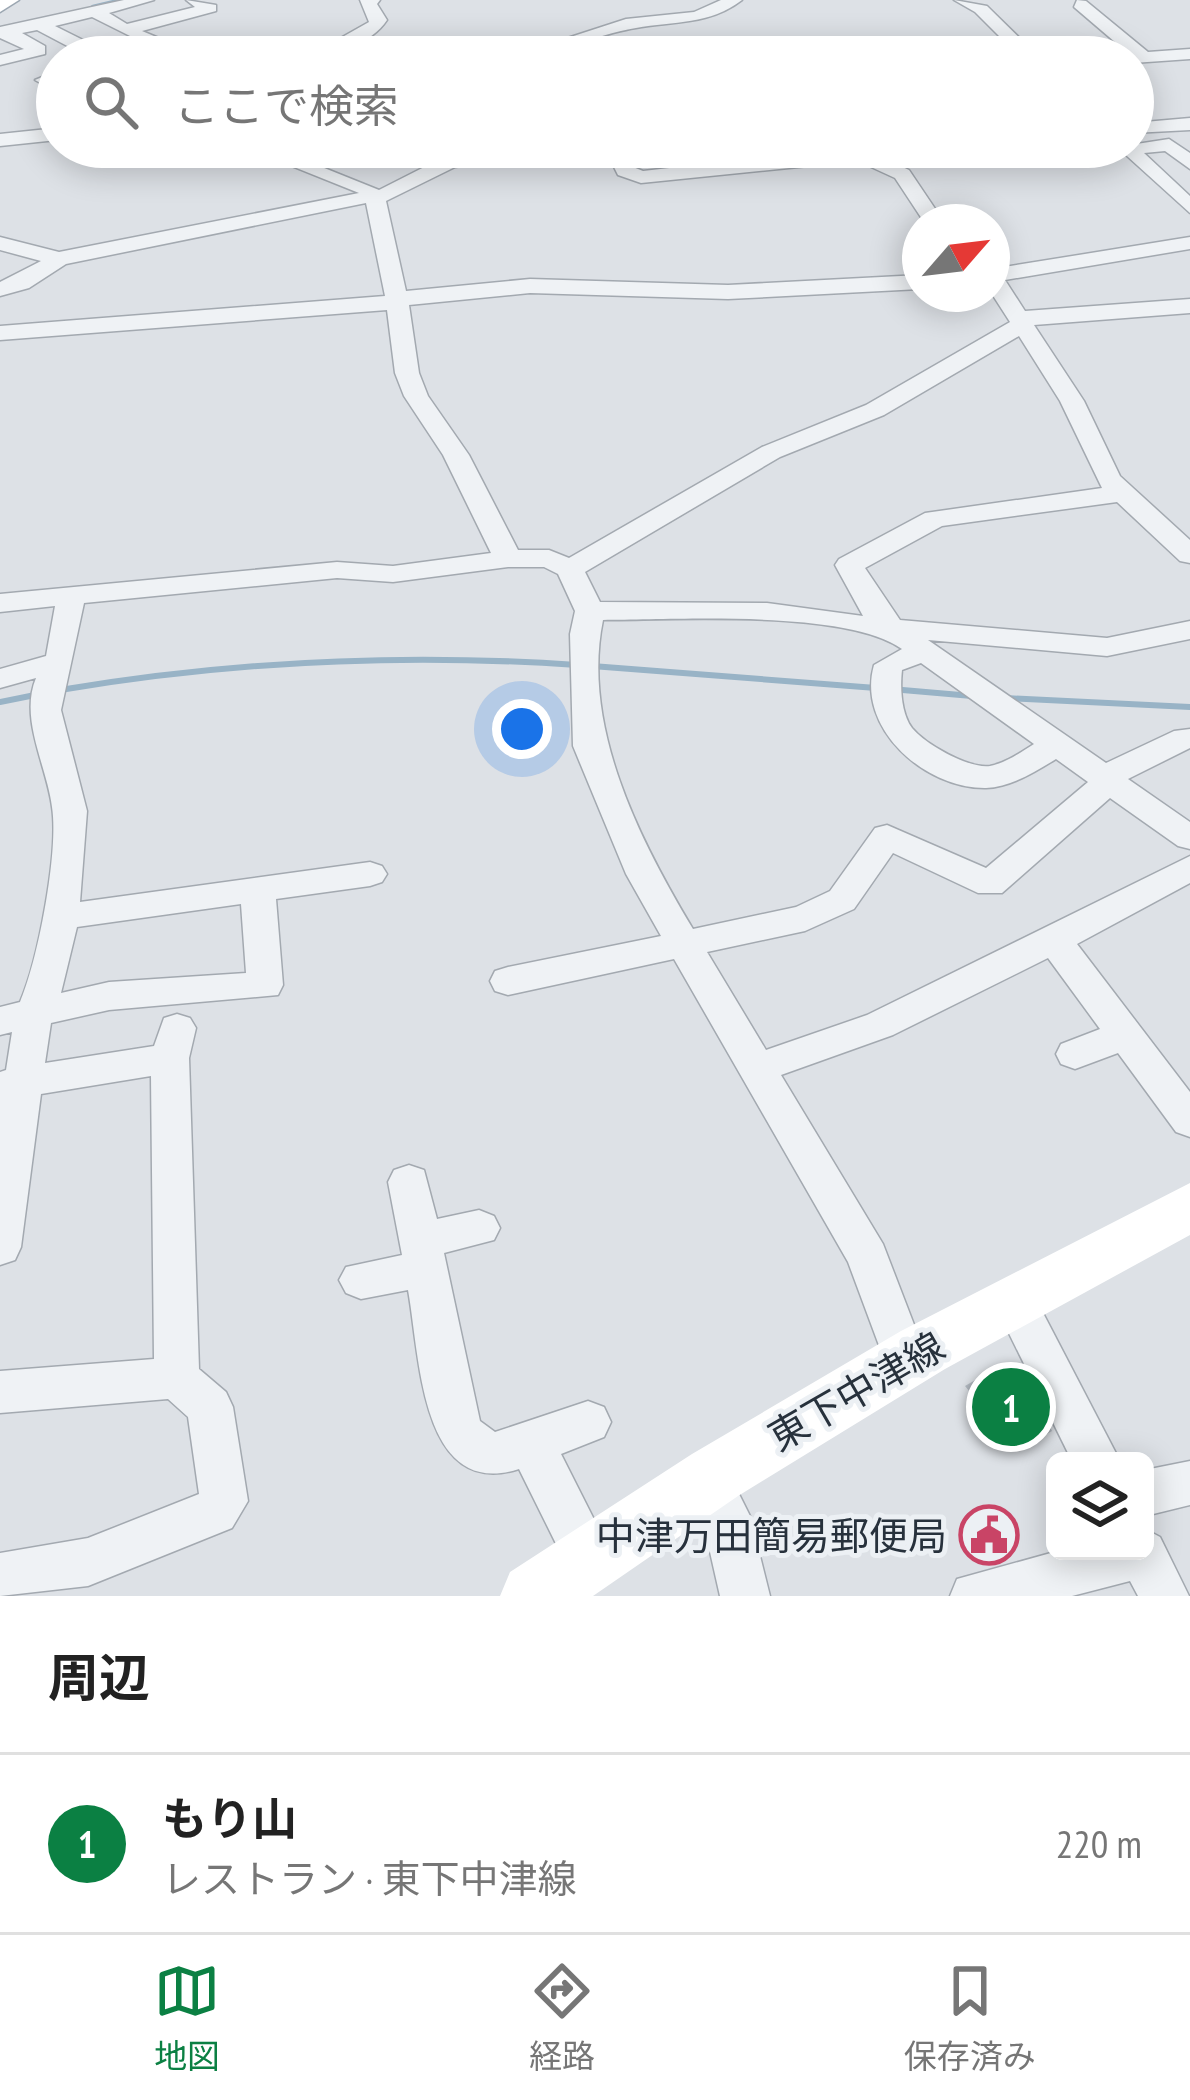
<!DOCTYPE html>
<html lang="ja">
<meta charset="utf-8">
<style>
body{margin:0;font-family:"PT Sans Narrow","Noto Sans JP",sans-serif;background:#f6f6f6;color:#222}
.controls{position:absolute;right:36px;bottom:36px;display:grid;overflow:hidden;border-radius:18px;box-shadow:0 6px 30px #0003}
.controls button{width:108px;height:108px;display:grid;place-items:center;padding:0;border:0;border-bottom:3px solid #e0e0e0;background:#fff;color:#222;font:60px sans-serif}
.compass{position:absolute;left:902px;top:204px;width:108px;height:108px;border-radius:50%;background:#fff;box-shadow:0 6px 30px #0003;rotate:62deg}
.you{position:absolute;left:522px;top:729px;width:42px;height:42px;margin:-30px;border:9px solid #fff;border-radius:50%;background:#1a73e8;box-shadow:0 0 0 18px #1a73e833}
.badge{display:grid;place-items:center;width:78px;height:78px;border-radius:50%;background:#0b8043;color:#fff;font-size:39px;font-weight:700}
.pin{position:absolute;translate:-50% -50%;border:6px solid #fff;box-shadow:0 3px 12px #0006}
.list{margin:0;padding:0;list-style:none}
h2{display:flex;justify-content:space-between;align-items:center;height:156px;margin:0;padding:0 48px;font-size:51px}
h2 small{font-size:39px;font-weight:400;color:#767676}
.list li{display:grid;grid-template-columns:78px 1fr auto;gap:36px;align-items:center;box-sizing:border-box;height:180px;padding:0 48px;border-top:3px solid #e0e0e0}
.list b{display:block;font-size:45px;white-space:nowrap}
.list p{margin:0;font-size:39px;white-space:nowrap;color:#767676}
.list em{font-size:39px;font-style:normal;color:#767676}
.icon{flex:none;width:66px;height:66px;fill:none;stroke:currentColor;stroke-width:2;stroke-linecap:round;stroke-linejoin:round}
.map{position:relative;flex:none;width:1190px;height:1596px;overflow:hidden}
.search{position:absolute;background:#fff;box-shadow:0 6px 30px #0003;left:36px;right:36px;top:36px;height:132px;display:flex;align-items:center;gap:30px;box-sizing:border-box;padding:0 42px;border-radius:66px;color:#767676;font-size:45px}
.sheet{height:336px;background:#fff}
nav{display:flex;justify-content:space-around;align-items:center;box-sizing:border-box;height:168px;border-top:3px solid #e0e0e0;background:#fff;font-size:33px;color:#767676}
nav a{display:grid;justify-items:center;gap:6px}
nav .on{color:#0b8043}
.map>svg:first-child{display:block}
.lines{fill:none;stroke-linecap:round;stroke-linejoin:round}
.stream-far1{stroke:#98b3c6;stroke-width:4.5}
.stream{stroke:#98b3c6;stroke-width:6}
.building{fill:#b4bbc3}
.street-casing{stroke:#a3a9b0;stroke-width:3}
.primary-casing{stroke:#9ca7b2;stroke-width:3}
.street{fill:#eff2f5;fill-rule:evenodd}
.secondary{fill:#fff;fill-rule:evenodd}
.primary{fill:#fff;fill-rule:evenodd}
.labels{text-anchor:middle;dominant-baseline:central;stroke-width:10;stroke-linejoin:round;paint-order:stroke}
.near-street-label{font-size:39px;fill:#27313c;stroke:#ecf0f4}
.near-poi-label{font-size:39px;fill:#27313c;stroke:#ecf0f4;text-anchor:end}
</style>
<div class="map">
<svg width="1190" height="1596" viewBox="0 0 1190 1596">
<rect width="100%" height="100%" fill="#dde1e6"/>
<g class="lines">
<polyline class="stream-far1" points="93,7 122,0"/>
<g class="stream">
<polyline points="592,666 876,688"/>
<polyline points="891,689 972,696"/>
<path d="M60 690C232 661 403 653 577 665"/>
<polyline points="1005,698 1190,707"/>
<polyline points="0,702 40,694"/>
</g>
</g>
<polygon class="building" points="1003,1364 1025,1390 1030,1387 1052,1431 1018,1451 965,1386"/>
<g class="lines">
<g class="street-casing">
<g id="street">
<path d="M124 0H154L109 13 127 24 195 7 186 0 216 5V11L142 31 204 57C187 57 168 48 153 50 135 52 120 57 101 57L142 42 92 17 55 26 85 41V49H73L37 30 22 33 45 46V54L0 65V55L24 49 0 38V27Z"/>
<path d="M360 0H380L377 4 387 20C372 43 334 57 307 57L369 22Z"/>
<path d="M721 0H742C710 25 674 21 636 28 592 35 554 57 509 57L626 19 694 12Z"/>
<polygon points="954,0 987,6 1039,57 1020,57 975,12"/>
<polygon points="1077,0 1086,1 1148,52 1190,49 1190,59 1133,63 1133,57 1125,57 1129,54 1074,7"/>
<polygon points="57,71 57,82 44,85 35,80"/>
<polygon points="1190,118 1190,130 1133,133 1133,123"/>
<polygon points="57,128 57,140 0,146 0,134"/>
<polygon points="1169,139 1190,153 1190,169 1165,151 1144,153 1190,196 1190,213 1117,147"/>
<path d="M244 147H272L379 190 442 158 504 147H549L539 153 455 167 386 201 406 291 530 279 728 285 920 275V289L728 299 530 293 409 305 419 373 428 396 469 455 518 550H549L569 558 762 447 866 405 1010 322 992 294V269L1190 237V249L1005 280 1025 311 1190 299V313L1034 325 1084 401 1120 476 1190 540V563L1180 561 1117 502 942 526 865 568 900 620 1107 638 1190 621V639L1107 656 928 640 1106 763 1174 731 1190 729V748L1128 779 1190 822V849L1178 846 1110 798 1002 893H978L893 853 854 909 805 931 707 952 766 1050 867 1015 1190 856V883L1077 944 1190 1092V1137L1176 1132 1118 1053 1075 1069 1061 1064 1056 1054 1061 1044 1100 1029 1048 958 893 1035 781 1075 883 1244 928 1361 922 1375 906 1381 890 1375 848 1262 674 959 508 995 495 991 490 981 495 971 508 967 661 936 626 874 573 746 570 634 575 611 558 574 544 567H508L393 582 337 578 84 603 61 710 87 811 80 902 370 862 382 866 387 874 382 882 370 886 276 899 283 985 278 995 109 1010 51 1023 45 1063 154 1046 164 1018 177 1014 190 1018 196 1028 189 1058 199 1369 226 1392 233 1407 248 1501 232 1528 88 1586 0 1596V1553L88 1538 199 1494 188 1417 168 1399 0 1413V1371L154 1359 151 1076 41 1094 21 1247 15 1260 0 1265V1072L6 1070 12 1032 0 1035V1007L20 1002C38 961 59 851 52 807 47 766 19 719 36 678L0 688V669L46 656 55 606 0 612V594L337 562 393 566 491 553 443 455 404 396 395 373 387 310 0 340V326L385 296 366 203 66 264 29 288 0 296V282L41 261 0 250V237L59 252 359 193ZM1019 336 1060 401 1102 488 925 513 839 559 835 565 863 616 767 603 600 602 585 572 780 457 884 415ZM603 620C675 620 846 609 902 649L874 665C856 728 925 789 986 788 1011 787 1035 772 1056 759L1088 782 986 868 887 825 875 828 830 891 796 907 693 929C640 841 581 726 603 620ZM921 663 1034 744C1021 752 1006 763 990 766 969 769 925 744 912 728 901 713 900 688 902 670ZM241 904 246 973 109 982 61 993 77 927Z"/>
<polygon points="604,147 624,147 633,167 643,171 856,147 876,147 878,155 926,147 959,149 896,164 909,170 944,222 924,222 895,178 858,161 641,183 618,175"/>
<path d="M409 1165 424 1170 437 1219 479 1210 494 1216 500 1228 494 1240 444 1253 480 1421 495 1432 588 1401 604 1407 611 1422 604 1437 561 1454 614 1559 606 1576 589 1583 572 1576 519 1469C420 1501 420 1355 408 1290L361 1299 346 1293 339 1280 346 1267 402 1255 388 1182 394 1170Z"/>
<polygon points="1015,1282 1030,1288 1120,1461 1072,1461 993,1301 1000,1288"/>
<polygon points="707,1458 724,1464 750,1516 770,1596 720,1596 703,1521 683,1480 690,1464"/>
<polygon points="1190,1461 1190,1505 1145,1516 1145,1470"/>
<polygon points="1145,1529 1160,1537 1189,1596 1138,1596 1130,1581 1072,1596 950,1596 957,1579 1058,1551 1145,1551"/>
</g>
</g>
<g class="primary-casing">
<polygon id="primary" points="0,0 19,0 0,12"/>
</g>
<use href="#street" class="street"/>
<polygon class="secondary" points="1190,1183 1190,1235 945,1369 738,1496 593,1596 500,1596 510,1572 692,1454 901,1331"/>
<use href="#primary" class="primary"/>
</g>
<defs>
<g id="civic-ring" transform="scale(3)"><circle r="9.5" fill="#ecf0f4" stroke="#c94466" stroke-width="1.5"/><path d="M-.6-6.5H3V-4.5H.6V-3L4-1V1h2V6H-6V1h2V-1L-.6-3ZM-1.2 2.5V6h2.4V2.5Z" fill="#c94466"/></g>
</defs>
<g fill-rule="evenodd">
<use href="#civic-ring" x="989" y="1535"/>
</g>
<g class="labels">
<g class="near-street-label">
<text transform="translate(856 1391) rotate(-30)">東下中津線</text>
</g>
<g class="near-poi-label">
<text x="947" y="1535">中津万田簡易郵便局</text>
</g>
</g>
</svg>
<div class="controls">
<button><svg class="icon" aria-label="layers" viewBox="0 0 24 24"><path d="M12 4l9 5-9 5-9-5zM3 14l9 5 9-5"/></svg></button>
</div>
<svg class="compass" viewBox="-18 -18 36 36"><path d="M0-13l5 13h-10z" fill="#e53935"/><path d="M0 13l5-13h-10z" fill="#767676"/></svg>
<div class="you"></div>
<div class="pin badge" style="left:1011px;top:1407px">1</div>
<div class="search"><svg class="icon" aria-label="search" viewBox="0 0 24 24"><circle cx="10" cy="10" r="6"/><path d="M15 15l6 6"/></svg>ここで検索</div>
</div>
<section class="sheet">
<h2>周辺<small></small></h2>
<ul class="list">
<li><span class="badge">1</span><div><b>もり山</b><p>レストラン · 東下中津線</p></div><em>220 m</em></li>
</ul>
</section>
<nav>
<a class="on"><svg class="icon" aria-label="map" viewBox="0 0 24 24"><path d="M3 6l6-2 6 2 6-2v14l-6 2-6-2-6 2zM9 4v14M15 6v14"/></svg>地図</a>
<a><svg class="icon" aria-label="directions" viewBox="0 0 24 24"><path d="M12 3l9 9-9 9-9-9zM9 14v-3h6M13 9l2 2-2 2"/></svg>経路</a>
<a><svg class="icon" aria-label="saved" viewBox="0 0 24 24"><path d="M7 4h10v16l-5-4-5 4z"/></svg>保存済み</a>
</nav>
